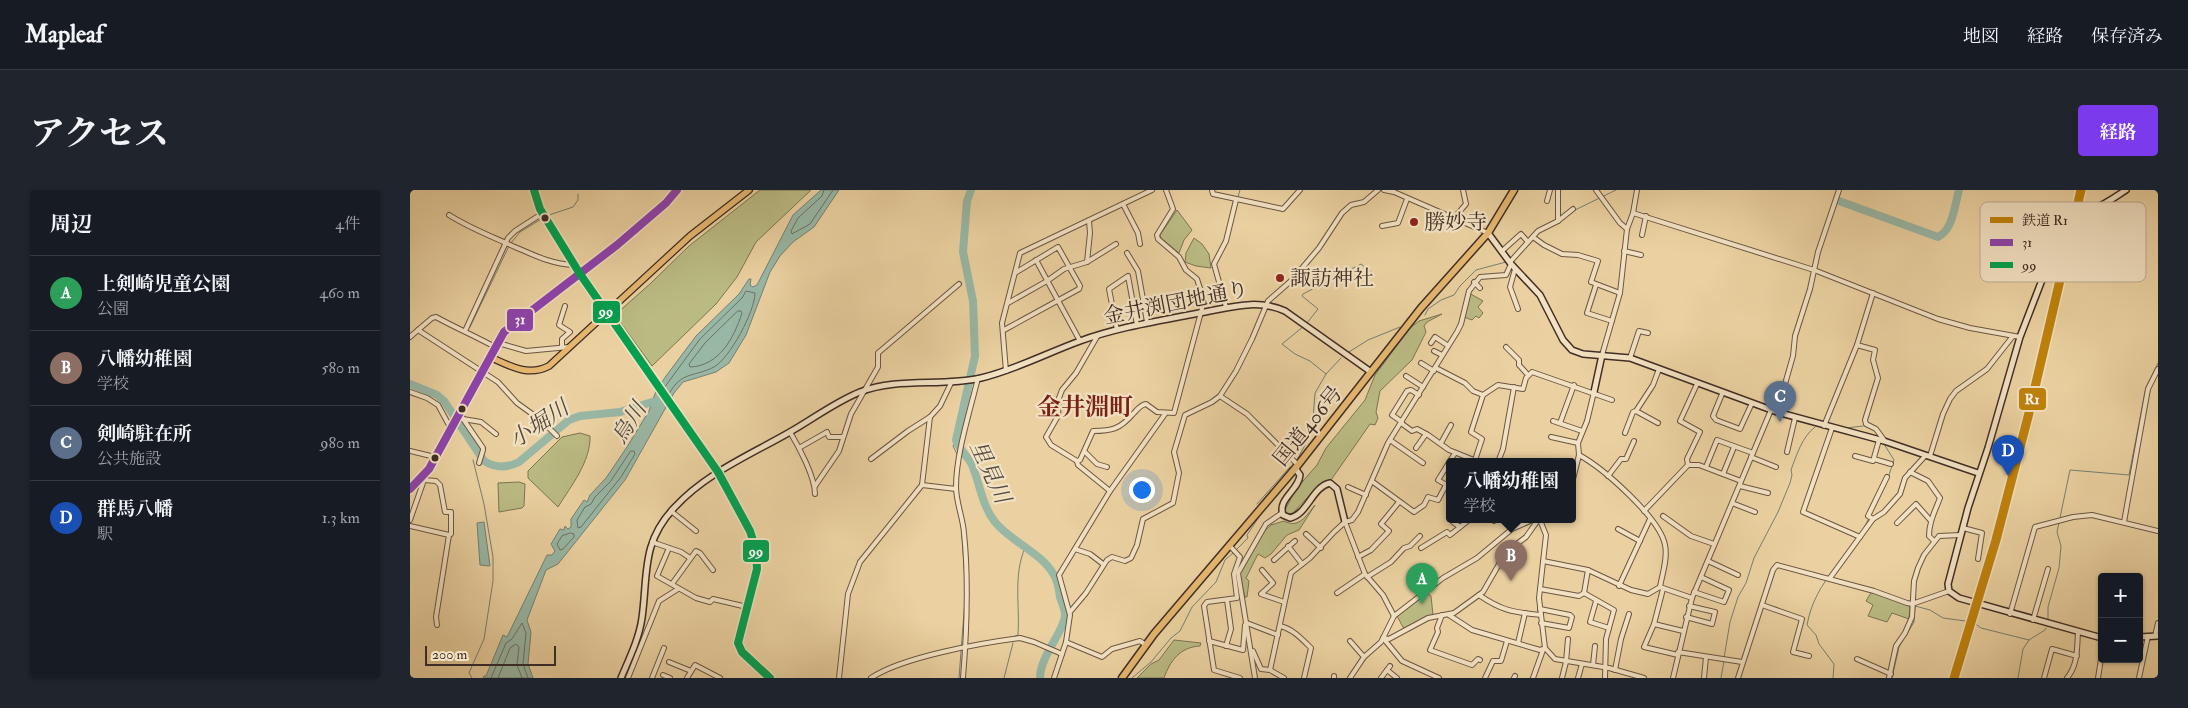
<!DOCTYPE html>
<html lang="ja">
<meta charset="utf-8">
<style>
body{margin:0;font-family:"IM FELL Double Pica","Noto Serif JP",serif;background:#20242c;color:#f1f3f6}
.controls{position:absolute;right:15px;bottom:15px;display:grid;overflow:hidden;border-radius:5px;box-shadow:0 1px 4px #0004}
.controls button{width:45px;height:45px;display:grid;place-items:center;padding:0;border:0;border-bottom:1px solid #363941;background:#171b24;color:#f1f3f6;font:25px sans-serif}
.scale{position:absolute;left:15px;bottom:12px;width:131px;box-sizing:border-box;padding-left:5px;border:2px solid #402d25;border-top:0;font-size:14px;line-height:18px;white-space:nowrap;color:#402d25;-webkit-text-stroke:4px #f2e1c2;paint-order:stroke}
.you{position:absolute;left:731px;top:299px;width:18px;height:18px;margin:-12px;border:4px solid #fff;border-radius:50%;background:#1a73e8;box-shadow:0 0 0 8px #1a73e833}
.badge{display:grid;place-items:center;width:32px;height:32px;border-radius:50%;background:#7c3aed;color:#fff;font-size:16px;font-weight:700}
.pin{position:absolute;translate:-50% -41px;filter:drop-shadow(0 1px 2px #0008)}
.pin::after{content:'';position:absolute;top:26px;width:18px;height:15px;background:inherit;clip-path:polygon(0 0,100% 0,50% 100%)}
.popup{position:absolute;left:1036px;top:268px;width:130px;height:65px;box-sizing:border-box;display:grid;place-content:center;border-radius:5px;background:#171b24;filter:drop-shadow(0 1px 4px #0005);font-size:16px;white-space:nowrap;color:#9ea1a6}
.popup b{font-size:19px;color:#f1f3f6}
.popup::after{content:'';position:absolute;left:50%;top:100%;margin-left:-10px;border:10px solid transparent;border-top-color:#171b24}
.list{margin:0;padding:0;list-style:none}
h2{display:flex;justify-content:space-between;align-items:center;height:65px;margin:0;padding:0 20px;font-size:21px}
h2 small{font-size:16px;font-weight:400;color:#9ea1a6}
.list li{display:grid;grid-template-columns:32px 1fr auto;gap:15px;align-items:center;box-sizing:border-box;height:75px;padding:0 20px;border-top:1px solid #363941}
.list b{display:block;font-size:19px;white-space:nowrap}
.list p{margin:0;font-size:16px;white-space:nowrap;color:#9ea1a6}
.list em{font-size:16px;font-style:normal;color:#9ea1a6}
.map{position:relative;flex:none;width:1748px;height:488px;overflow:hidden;border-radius:5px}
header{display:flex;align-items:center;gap:30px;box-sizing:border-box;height:70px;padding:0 25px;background:#171b24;border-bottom:1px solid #363941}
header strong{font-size:24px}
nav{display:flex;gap:28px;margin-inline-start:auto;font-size:18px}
.intro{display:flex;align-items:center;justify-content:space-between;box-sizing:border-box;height:120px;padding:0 30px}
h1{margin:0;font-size:35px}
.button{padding:12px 22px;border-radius:5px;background:#7c3aed;color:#fff;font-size:18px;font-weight:700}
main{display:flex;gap:30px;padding:0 30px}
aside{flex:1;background:#171b24;border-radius:5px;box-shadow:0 1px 4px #0004}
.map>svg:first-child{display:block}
.green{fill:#baba83;stroke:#7d7454}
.water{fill:#98b7a5;stroke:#758072}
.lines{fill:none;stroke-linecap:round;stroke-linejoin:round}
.shore{stroke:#6c7265;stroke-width:1}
.stream{stroke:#758072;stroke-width:1}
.river{stroke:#98b7a5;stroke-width:8}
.street-casing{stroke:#6b5644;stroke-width:6}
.secondary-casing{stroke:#402d25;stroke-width:8}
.primary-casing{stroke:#402d25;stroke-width:8}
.highway-casing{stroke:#402d25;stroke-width:9}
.street{stroke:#f2e1c2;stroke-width:4}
.secondary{stroke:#f2e1c2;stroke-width:5}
.primary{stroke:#e6b870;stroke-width:5.5}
.highway{stroke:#e6b870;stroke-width:6}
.bus-1-casing{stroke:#f2e1c2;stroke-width:11}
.bus-2-casing{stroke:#f2e1c2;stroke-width:11}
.bus-1{stroke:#8e44ad;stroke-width:8}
.bus-2{stroke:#03a04f;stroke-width:8}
.rail-1-casing{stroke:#f2e1c2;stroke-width:12}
.rail-1{stroke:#c0820b;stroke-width:9}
.bus-dot{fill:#402d25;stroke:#f2e1c2;stroke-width:2}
.poi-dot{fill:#8f2418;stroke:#f2e1c2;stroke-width:2}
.labels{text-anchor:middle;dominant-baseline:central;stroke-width:4.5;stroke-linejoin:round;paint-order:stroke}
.poi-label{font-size:21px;fill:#402d25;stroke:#f2e1c2;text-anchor:start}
.street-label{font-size:21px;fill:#402d25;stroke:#f2e1c2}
.water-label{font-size:22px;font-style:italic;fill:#52493f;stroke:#f2e1c2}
.quarter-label{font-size:24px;font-weight:bold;fill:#7a1f14;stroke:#f2e1c2}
.key{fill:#f2e1c2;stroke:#bdab93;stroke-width:1}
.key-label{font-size:14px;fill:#402d25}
.line-badge{stroke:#f2e1c2;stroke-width:2}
.badge-label{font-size:14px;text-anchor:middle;font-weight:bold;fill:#fff}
</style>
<header>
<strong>Mapleaf</strong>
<nav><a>地図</a><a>経路</a><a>保存済み</a></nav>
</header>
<div class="intro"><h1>アクセス</h1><a class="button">経路</a></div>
<main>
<aside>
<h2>周辺<small>4件</small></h2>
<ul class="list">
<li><span class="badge" style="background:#2e9e5b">A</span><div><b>上剣崎児童公園</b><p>公園</p></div><em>460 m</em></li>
<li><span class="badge" style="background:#8d6e63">B</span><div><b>八幡幼稚園</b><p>学校</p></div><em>580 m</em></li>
<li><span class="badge" style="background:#5c6f8a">C</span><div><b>剣崎駐在所</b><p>公共施設</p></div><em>980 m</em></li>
<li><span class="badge" style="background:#1a4fb4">D</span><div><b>群馬八幡</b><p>駅</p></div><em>1.3 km</em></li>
</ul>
</aside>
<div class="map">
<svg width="1748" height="488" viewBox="0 0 1748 488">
<rect width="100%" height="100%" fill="#ebd1a1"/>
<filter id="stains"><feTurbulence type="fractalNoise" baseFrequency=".004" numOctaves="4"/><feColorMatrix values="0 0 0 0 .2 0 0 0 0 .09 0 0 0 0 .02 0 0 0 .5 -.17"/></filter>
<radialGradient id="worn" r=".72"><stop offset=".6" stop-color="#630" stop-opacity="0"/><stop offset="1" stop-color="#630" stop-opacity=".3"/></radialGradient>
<g class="green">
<polygon points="350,0 401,0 346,52 327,87 306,114 242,176 205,125 241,93 279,56"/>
<polygon points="767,20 782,40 774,50 769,63 751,48 750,45"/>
<polygon points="784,48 792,54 799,64 801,78 786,76 775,72 776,63"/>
<polygon points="1059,103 1073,111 1068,117 1073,123 1069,128 1066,126 1062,130 1054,127"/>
<polygon points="1032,124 1017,132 1014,136 1016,142 1002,170 970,201 966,222 968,228 965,235 960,234 921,290 912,292 882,324 877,324 875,320 886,299 907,275 916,258 955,210 965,185 1000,138 1009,131"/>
<path d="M170 243 180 246C181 271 161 296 148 317L118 288V281L152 247Z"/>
<polygon points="109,292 115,294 114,316 112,318 89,322 88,293"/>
<path d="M905 315 889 340 877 345 861 364 855 368 848 364 836 388 839 391 837 407H835L830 386V378L852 343 861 335 874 331C889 339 896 326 905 315Z"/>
<polygon points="1462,401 1500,416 1499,429 1482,423 1477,432 1458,426 1463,415 1456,411"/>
<polygon points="1017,403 1021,406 1023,425 994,439 987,426"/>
<path d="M764 450 791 453 790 456C770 457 760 471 754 488H727L741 474 749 470Z"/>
</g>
<g class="water">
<polygon points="411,0 429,0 404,37 383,52 370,66 360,82 336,145 319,173 306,182 273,192 264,203 215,290 148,374 136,380 117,430 121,442 118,474 123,488 73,488 74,486 76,486 93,445 97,447 137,365 142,365 145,361 141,354 150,339 154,340 155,336 158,339 161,337 161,329 174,310 177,312 180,305 196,288 217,257 239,221 246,201 256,186 286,146 329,104 339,89 341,89 340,95 343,97 347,95 383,25"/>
<polygon points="74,332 80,376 70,375 67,333"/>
</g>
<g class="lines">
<g class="shore">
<polyline points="414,0 412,6 388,28 381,41 382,44 400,34 423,0"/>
<path d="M328 121H331L332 123C324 148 309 176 280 177L279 174 295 153Z"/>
<path d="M254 198 290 149 332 108 336 101 345 103C345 121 320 168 304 177 285 187 271 181 259 204"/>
<polygon points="221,261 224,261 225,264 211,287 171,337 168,338 167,330 175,317 181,314 185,307 200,292"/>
<polygon points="161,343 164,344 164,347 153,359 150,360 147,354 152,346"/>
<polyline points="81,488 96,453 102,449 112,433 116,443 113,474 118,488"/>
<polyline points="88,488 100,458 106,454 109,457 107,475 112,488"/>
</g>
<g class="stream">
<polyline points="828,7 830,0"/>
<polyline points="1163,21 1206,0"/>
<polyline points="136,26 163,17 168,10 168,4"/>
<polyline points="101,53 110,42 133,28"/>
<polyline points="1015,125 1018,119 1031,110 1044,105 1050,96 1066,80 1096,72"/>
<polyline points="897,133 908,119 892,106 893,104 951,74 964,84"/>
<polyline points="894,136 872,154 885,164 900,171 916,184"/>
<polyline points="60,137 99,56"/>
<polyline points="939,162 958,150 990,137"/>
<polyline points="1437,238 1453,236"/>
<polyline points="546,250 543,256 547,264"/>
<polyline points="1474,254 1484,270 1478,288"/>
<polyline points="887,270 902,242 905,203 916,184 931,168"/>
<polyline points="847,314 880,277"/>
<polyline points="551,332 555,390"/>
<polyline points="1453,340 1476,294"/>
<polyline points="826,360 838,348 837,345 849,327"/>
<polyline points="1638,430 1638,417 1649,378 1651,356 1647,342 1660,280 1719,285 1736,197 1748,173"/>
<path d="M605 446 608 445C610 416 603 385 615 358"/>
<path d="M1314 468 1320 432 1328 407 1336 393 1344 368 1368 322 1380 293 1382 285 1381 280C1387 264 1392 247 1405 237"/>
<polyline points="62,488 59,483 74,449 83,391 83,367 74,314 63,270"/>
<polyline points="549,488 555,409"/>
<polyline points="594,488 603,453"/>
<polyline points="722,488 741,472 761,448 770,441 782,417 806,392 815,370 823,363"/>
<polyline points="1311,488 1314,471"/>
<path d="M1423 488 1424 474 1409 454 1406 445 1397 435C1401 413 1411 395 1426 377"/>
<polyline points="1482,488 1489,457 1504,432 1505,416 1520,420 1533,428 1563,432 1571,438 1619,450"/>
<polyline points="1608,488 1613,459 1619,450 1635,440 1636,438"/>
</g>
<g class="river">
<path d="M561 0 557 11 553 62 563 111 565 166 546 250C549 260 558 266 562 275 570 294 572 316 585 332 601 352 631 362 644 385 648 391 649 400 650 407 652 413 655 419 655 425 655 440 630 466 630 488"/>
<path d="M1429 11 1528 47C1543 40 1545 14 1549 0"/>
<path d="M0 194 27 205 34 211 74 271C85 278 97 278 109 272L159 230 170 226 210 222 242 212H252"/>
</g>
<g class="street-casing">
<g id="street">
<polyline points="802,0 803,4 873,19 890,0"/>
<polyline points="974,0 984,2 1078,43"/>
<polyline points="1186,0 1210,33 1217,39"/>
<polyline points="1137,11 1140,0"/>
<polyline points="713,14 728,43 730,54"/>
<polyline points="1223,23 1404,80 1528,129 1560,138 1610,147"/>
<path d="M39 25C58 37 78 45 98 54 120 63 139 74 164 75"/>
<polyline points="1044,28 1056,14 1053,0"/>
<polyline points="1148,31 1148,0"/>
<polyline points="972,36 988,33 997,9"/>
<polyline points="1232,45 1236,26"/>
<polyline points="1123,47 1134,55 1152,64 1168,65 1188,71 1181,92 1210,103"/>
<polyline points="1092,61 1111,44 1118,52"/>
<polyline points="1214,61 1231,65"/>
<polyline points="717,63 728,81 737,132"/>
<polyline points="626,70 670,151"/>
<polyline points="677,72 680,43 679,31"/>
<polyline points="1100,72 1128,41 1148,31 1163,19"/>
<polyline points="1105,79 1100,97 1108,119"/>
<polyline points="170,84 231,35 267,0"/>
<polyline points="1064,92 1070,98"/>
<polyline points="1186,95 1177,123 1202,131"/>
<polyline points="598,113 637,91 654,79 677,72 706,54"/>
<polyline points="816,117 804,74 816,51 826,10"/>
<polyline points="8,140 88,192 107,213 132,231 147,246"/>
<polyline points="594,140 669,99 670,96 648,57 605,83"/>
<polyline points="707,140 699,99 718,86 727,135"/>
<polyline points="55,141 98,48 105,41 133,23"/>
<path d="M688 145 666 183 652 200 649 208 648 226 636 247 641 255 667 271 670 270 683 241C702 241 710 239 723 224 727 220 730 215 736 214L747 222 764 223 794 111 787 89 776 80 769 67 748 49 747 45 763 19 756 0"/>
<path d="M0 147 22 128 26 127C46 138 65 146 85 157"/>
<polyline points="88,153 116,161 159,157"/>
<polyline points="1021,153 1025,147 1037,155"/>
<polyline points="1447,155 1465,160 1463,170 1468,188 1455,230 1456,234 1466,239 1474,250"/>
<polyline points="152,156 152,149 160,142 149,135 155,116"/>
<polyline points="1096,157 1109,170 1109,175 1118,185"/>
<polyline points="1024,161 1032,165"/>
<polyline points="1192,165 1210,103 1217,39 1223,23 1227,0"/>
<polyline points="1220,168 1229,141 1238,143"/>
<polyline points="1011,173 1024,181"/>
<polyline points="1026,178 1055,193 1063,201 1073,205"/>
<polyline points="596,181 592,133 610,63 742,0"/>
<polyline points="996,186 1013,197"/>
<polyline points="0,202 17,208 28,215 40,237"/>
<polyline points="1312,204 1303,226 1306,230 1330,239 1342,213"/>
<polyline points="810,206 837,224 888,275"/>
<polyline points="1367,222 1383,166 1385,146 1400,99 1408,62 1429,0"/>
<polyline points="49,223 73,258"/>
<polyline points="53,229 71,232 86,244"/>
<polyline points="1143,231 1172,241"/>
<polyline points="992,232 982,225 997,201 1001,200 1009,205"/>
<polyline points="991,233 1002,241 1007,239 1018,245 1039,260 1069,272"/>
<polyline points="1150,233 1164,195"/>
<polyline points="1248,233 1226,221 1243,195 1249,179"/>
<polyline points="1414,236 1447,155 1463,103"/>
<polyline points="1422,238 1393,322 1450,347"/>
<path d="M380 242C389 257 405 287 405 304"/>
<polyline points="1215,243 1223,222 1226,221"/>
<polyline points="1141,247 1168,253"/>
<polyline points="980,250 1013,273"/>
<polyline points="1031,253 1041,235"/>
<polyline points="389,258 417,242 419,247 433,247"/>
<polyline points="1006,258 1016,244"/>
<polyline points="0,261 25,267"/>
<polyline points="675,262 687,274 697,277"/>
<polyline points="1377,262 1385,228"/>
<path d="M1169 265C1193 278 1250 328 1255 355 1258 368 1252 385 1250 397L1282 408"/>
<polyline points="1445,266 1463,271 1469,250"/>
<polyline points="1520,266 1533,224 1540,209 1546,201 1577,179 1603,146"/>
<polyline points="1341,267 1366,277"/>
<polyline points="461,269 498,241 520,227 530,216 542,191"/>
<polyline points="1464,269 1481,274"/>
<polyline points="1065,270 1072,249 1061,242 1073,205 1088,195 1113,199 1116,188 1122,182 1202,210"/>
<polyline points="667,271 668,275 700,301"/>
<polyline points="1088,272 1093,259 1104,197"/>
<polyline points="69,273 73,260"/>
<polyline points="1278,275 1277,269 1290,242 1270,231 1287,194"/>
<polyline points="1296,277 1307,250 1343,263"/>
<path d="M1500 282 1518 291 1530 308C1525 321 1519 332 1519 346L1524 351"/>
<polyline points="1313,284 1324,257"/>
<polyline points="1198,286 1211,269 1216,269 1224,251"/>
<polyline points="14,290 26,291 30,295 35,322 41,322 41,344 39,345"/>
<polyline points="963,292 1004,322 1014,315 1018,307 1028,310 1036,295"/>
<polyline points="1162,293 1169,265 1168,253 1177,231 1184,202"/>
<polyline points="512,295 520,227"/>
<polyline points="405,296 429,261 441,224 468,177 468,163 549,94"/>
<polyline points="1330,296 1358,303"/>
<polyline points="938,297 956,305"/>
<polyline points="1040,297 1028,290 1045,263"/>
<polyline points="1322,313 1345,322"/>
<polyline points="261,321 286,341"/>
<polyline points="1234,321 1278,275 1289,275 1331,291"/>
<polyline points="1253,326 1281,346 1304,354"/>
<polyline points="1463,329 1458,326 1477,287"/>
<polyline points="0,330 14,290"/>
<polyline points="1130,330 1136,345 1129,408 1135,458 1145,469 1199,478 1234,488"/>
<polyline points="1084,331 1085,330"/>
<polyline points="935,332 955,384 973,405 984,426"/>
<polyline points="1043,332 1050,337"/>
<polyline points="1714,332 1738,199 1748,179"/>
<polyline points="1487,333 1506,314 1521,331"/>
<polyline points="0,336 39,345 26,427 27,435"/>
<polyline points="1553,338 1572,343 1568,369"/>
<polyline points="1208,339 1230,351"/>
<polyline points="896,344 911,358"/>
<polyline points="242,352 271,362 280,368"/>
<polyline points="819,355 830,367 824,384 827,408 797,412 794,416 804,480 830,488"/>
<polyline points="878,356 892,374"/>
<polyline points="259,358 247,386 286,408 300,412 303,409 337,417"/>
<polyline points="1011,358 1037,342 1040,345 1059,330"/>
<polyline points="665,359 680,364 693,374"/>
<polyline points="948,367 961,360 979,341 971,334 989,312"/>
<polyline points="864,370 885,351"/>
<polyline points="1133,371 1178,380 1221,400 1238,404 1250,397"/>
<polyline points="1298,371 1328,385"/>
<polyline points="852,380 863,393 851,404 874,412"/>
<polyline points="957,387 981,372 994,358 1000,356 1010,346"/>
<polyline points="1420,388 1463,329 1474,322 1490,304 1495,288 1516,265"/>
<polyline points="262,394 286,361 290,363 303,380"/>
<polyline points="1209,396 1240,329"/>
<polyline points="1130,399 1169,406 1174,403 1178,380"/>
<polyline points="1253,399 1244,434 1273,441"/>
<polyline points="1284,402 1314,412 1319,400 1291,387"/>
<polyline points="927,403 955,384"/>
<polyline points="1174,403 1204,420 1199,438 1180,432 1186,411"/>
<path d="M1069 405C1092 421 1103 422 1131 425"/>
<polyline points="1352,415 1392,429 1383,462 1399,466"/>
<polyline points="1130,419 1160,425 1162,427 1159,438 1131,433"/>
<polyline points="660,422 676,403 697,370 702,367 715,371 721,368 727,355 733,329 763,313 769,283 764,262 775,225 802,212 810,206 826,181 842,149 858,111 882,90 909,58 932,23 941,15 954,12 968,0"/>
<polyline points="1600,424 1625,337 1663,327 1682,325 1748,341"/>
<polyline points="1032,425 1027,438 1028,442 1020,460 1062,475 1068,469 1070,470"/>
<polyline points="1039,425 1062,440 1130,460 1135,458"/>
<polyline points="1276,427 1302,434 1305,422 1279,416"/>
<polyline points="1623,430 1638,379"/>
<polyline points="1244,434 1234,457 1268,465"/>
<path d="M870 436C883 439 892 449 901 458L894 488"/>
<polyline points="1745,446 1748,433"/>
<polyline points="973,448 979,449 1018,428 1044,423 1073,402 1096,362 1116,347 1128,330"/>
<polyline points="973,448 992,471 1029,488"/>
<polyline points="799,451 833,460 835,435 837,433 868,445"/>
<polyline points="940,451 954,467"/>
<polyline points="656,452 692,467 702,459 730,451 736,455"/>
<polyline points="1108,453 1115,423"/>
<polyline points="816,456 821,439 817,410"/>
<polyline points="843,461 851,479 860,480 874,488"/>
<polyline points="1268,462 1332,472"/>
<polyline points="1447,469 1481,484"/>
<polyline points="259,472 281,481"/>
<polyline points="1183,475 1185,456"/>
<polyline points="860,480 881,383 900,368 924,342 935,332 942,330 948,322 978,253 1047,142 1051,134 1059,101 1070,87 1096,85 1101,74"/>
<polyline points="977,480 987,488"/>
<polyline points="1205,480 1211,449 1219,424"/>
<polyline points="253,485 260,488"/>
<polyline points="924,486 924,488"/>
<polyline points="218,488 249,411 268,399"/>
<polyline points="242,488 254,458"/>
<polyline points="277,488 285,475 310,488"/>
<polyline points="429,488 438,404 450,372 512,295 546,299"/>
<path d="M461 488C492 467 571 453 610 448L624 452 652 464"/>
<path d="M553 488C557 439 559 391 554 343 553 328 546 312 546 297 546 264 560 221 568 188"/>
<polyline points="644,488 656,452 660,425 649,385 700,301 755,224"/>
<polyline points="845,488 828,383 856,334 872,323"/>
<polyline points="940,488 954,467 971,452 984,426 1033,388 1067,368 1102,339 1122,330"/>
<polyline points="971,488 980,476"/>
<polyline points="1075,488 1083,471 1091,471 1097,451"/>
<polyline points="1104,488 1105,486"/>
<polyline points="1123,488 1133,460"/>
<polyline points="1152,488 1156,472 1158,449"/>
<polyline points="1168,488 1172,474"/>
<polyline points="1195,488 1196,449 1199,438"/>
<polyline points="1263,488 1282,408 1361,220"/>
<polyline points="1294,488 1296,467"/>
<polyline points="1328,488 1363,380 1367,375 1464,401 1497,413 1502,414 1539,401"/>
<polyline points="1479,488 1486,456 1495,443 1502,427 1504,391 1508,378 1514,365 1529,346 1551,345"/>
<polyline points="1634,488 1642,459 1667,466"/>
<path d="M1657 488C1668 475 1667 458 1668 442"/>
<polyline points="1688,488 1692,463"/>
<polyline points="1729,488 1738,446"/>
</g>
</g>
<g class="secondary-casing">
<g id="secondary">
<polyline points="1078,43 1101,74 1130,105 1153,150 1162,160 1173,164 1220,168 1367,222 1474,251 1568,283"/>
<polyline points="80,167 97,139 170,84"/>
<polyline points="1184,202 1192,165"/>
<path d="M885 278 890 285C889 300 867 309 873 325L880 328C898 324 902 297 920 293L927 299 935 332"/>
<polyline points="1729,447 1748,446"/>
<path d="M1692 448 1549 408 1539 401 1538 394 1558 318 1578 258 1610 147 1632 90 1653 25 1661 21C1680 26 1700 10 1716 0"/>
<path d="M211 488C219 469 229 449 232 428 238 385 231 353 264 318 296 283 340 265 380 242 403 229 425 212 450 202 488 187 531 197 571 188 605 180 637 163 670 151 708 137 749 131 789 123 819 118 846 108 875 121L961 182"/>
</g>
</g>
<g class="primary-casing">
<g id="primary">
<polyline points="124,0 130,19 170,84 308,282 340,341 346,360 347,379 328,453 332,462 360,488"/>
<path d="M0 299 19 279 80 167C100 176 118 187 139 176L280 46 339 0"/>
</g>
</g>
<g class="highway-casing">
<polyline id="highway" points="712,488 744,444 888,275 1011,118 1078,43 1104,0"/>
</g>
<use href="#street" class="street"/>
<use href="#secondary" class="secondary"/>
<use href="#primary" class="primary"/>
<use href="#highway" class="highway"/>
<g class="bus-1-casing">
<polyline id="bus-1" points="0,299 19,279 94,142 207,55 256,13 267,0"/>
</g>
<g class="bus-2-casing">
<polyline id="bus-2" points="124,0 130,19 170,84 308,282 340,341 346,360 347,379 328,453 332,462 360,488"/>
</g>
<use href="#bus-1" class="bus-1"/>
<use href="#bus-2" class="bus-2"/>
<g class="rail-1-casing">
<polyline id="rail-1" points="1544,488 1586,350 1619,223 1671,0"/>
</g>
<use href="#rail-1" class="rail-1"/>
</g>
<g class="bus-dot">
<circle cx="135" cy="28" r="4.5"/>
<circle cx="52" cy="219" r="4.5"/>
<circle cx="25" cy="268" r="4.5"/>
</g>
<g class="poi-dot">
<circle cx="1004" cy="32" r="5"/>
<circle cx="870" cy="88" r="5"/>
</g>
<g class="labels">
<g class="poi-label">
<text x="1014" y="32">勝妙寺</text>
<text x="880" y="88">諏訪神社</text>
</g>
<g class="street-label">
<text transform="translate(766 113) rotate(-11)">金井渕団地通り</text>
<text transform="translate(898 236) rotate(-51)">国道406号</text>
</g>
<g class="water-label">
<text transform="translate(219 233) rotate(-58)">烏川</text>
<text transform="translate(129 234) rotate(-34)">小堀川</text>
<text transform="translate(580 282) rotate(65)">里見川</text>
</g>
<g class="quarter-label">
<text x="675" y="217">金井淵町</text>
</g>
</g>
<rect x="1570" y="12" width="166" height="80" rx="8" class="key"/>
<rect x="1580" y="27" width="23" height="6" fill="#c0820b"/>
<rect x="1580" y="49" width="23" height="7" fill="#8e44ad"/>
<rect x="1580" y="72" width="23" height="6" fill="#03a04f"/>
<g class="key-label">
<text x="1612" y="35">鉄道 R1</text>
<text x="1612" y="57">31</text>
<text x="1612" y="80">99</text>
</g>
<g class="line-badge">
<rect x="182" y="110" width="29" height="24" rx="5" fill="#03a04f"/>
<rect x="96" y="118" width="28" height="24" rx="5" fill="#8e44ad"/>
<rect x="1608" y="197" width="29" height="24" rx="5" fill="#c0820b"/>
<rect x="332" y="349" width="28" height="24" rx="5" fill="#03a04f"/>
</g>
<g class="badge-label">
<text x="196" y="126">99</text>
<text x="110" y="134">31</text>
<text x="1622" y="214">R1</text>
<text x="346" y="366">99</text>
</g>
<rect width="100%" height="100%" filter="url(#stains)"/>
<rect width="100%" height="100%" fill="url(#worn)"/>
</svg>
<div class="controls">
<button>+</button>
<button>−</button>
</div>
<div class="scale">200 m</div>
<div class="you"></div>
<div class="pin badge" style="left:1012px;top:414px;background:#2e9e5b">A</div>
<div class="pin badge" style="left:1101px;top:391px;background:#8d6e63">B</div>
<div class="popup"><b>八幡幼稚園</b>学校</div>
<div class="pin badge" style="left:1370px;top:232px;background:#5c6f8a">C</div>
<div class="pin badge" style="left:1598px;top:286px;background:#1a4fb4">D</div>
</div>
</main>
